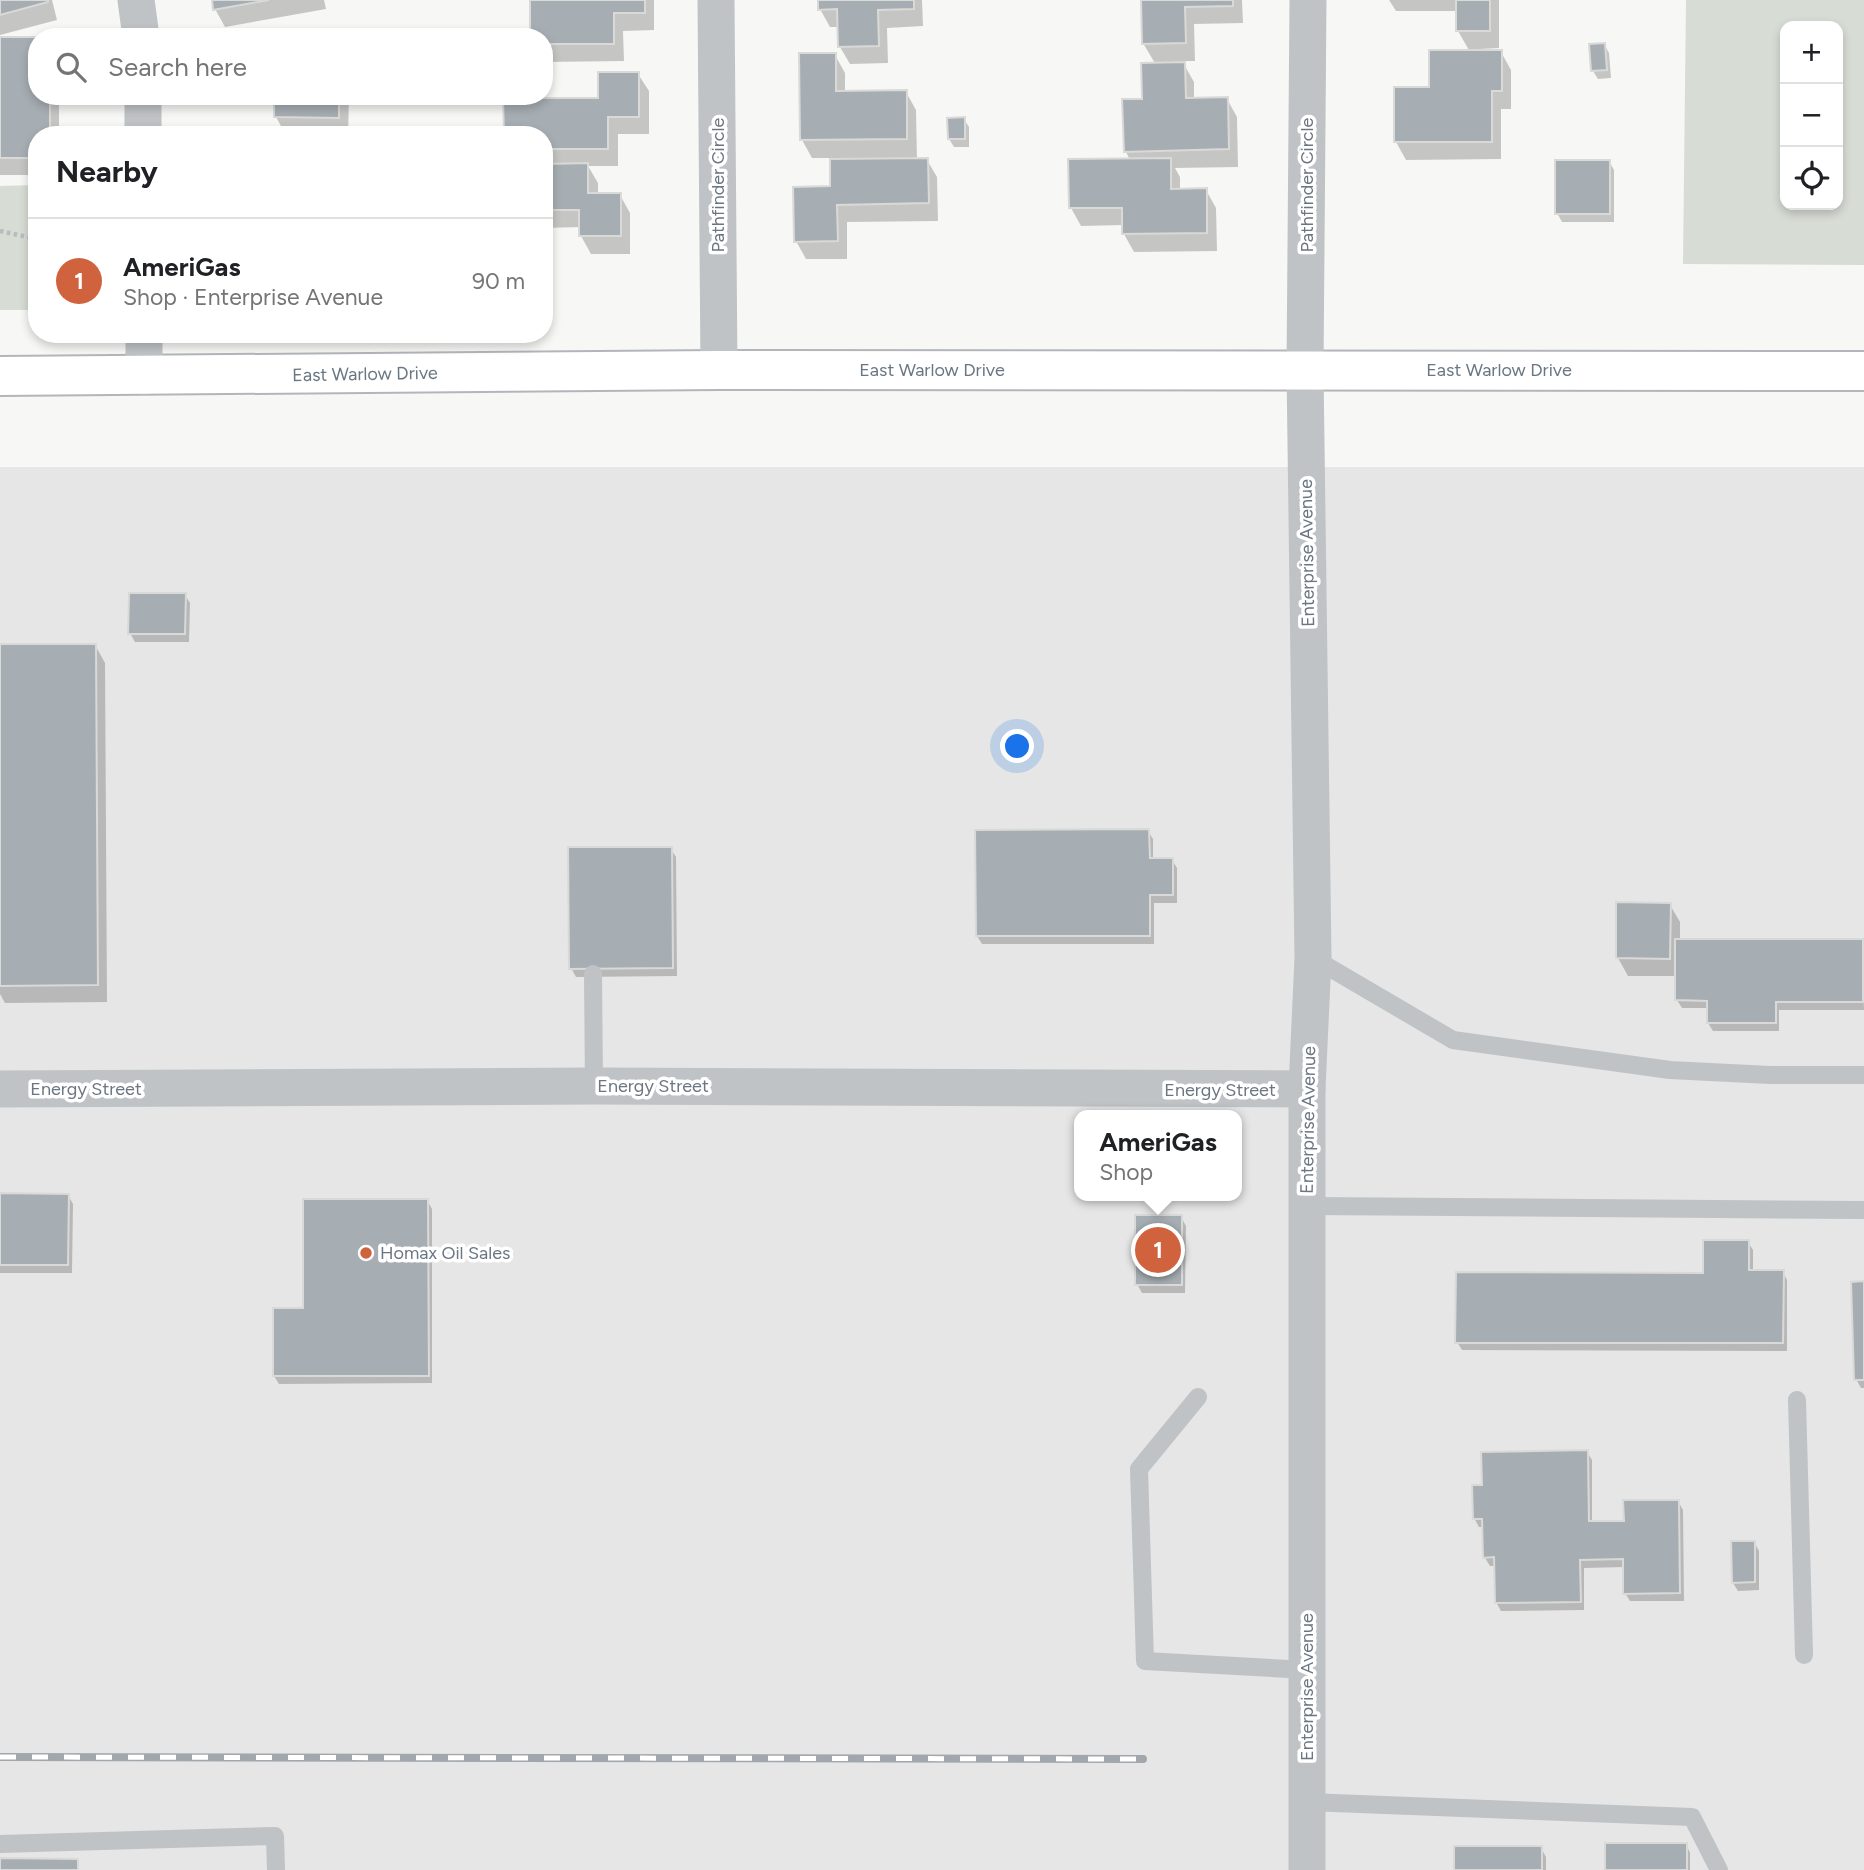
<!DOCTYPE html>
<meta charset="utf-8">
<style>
body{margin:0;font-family:Figtree,sans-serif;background:#f2f2f2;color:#202124}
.controls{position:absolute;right:21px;top:21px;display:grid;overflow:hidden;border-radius:14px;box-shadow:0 4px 10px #0003}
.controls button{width:63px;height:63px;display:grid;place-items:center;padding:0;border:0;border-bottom:2px solid #e0e0e0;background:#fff;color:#202124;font:35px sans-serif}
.you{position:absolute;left:1018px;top:747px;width:24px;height:24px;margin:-18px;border:5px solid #fff;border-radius:50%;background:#1a73e8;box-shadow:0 0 0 10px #1a73e833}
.badge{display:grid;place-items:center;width:46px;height:46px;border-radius:50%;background:#d0633d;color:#fff;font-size:23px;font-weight:700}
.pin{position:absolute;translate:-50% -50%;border:4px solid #fff;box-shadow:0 2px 7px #0006}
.popup{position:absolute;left:1074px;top:1110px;width:168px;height:91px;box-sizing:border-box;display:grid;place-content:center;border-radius:14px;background:#fff;filter:drop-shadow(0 2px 5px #0005);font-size:23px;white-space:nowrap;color:#757577}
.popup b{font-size:26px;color:#202124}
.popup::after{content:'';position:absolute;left:50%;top:100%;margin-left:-14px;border:14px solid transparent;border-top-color:#fff}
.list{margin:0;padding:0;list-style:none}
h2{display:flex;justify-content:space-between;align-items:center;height:91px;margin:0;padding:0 28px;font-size:30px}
h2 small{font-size:23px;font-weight:400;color:#757577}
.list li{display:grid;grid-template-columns:46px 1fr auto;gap:21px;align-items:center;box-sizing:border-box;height:126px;padding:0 28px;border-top:2px solid #e0e0e0}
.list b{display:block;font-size:26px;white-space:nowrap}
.list p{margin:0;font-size:23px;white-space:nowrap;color:#757577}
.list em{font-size:23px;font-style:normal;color:#757577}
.icon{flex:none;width:38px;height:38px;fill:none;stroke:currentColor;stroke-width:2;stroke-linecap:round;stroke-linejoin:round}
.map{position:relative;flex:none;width:1864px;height:1870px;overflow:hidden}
.search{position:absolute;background:#fff;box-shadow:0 4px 10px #0003;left:28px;top:28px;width:525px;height:77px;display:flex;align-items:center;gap:18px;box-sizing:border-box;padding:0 24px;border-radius:28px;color:#757577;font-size:26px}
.panel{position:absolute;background:#fff;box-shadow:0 4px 10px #0003;left:28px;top:126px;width:525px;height:217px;border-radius:28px}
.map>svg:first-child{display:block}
.built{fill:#e5e6e5;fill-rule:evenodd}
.green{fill:#d7dcd5;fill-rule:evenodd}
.shadow{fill:#0003}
.building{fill:#a7aeb3;stroke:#d9d9d7;stroke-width:2}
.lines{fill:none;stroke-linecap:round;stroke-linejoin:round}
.secondary-casing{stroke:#b2b6bb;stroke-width:42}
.path{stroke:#b9bcbe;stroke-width:4.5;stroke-dasharray:3.5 3.5;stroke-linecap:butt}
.lane{stroke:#bfc3c6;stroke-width:18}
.street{stroke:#bfc3c6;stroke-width:37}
.secondary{stroke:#fff;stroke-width:38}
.rail-casing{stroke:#a1a7ac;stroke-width:8}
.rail{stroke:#fff;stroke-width:5;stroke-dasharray:16;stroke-linecap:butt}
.poi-dot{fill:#d0633d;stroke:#fff;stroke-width:2.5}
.labels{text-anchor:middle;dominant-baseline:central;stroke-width:7;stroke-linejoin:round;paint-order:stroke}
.street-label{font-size:18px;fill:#6a7783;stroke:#fff}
.poi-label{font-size:18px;fill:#6a7783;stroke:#fff;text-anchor:start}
</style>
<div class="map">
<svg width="1864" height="1870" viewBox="0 0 1864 1870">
<rect width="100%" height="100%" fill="#f7f7f5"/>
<path class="built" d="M0 467H1864V1870H0ZM1079 1115H1237V1196H1079Z"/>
<g class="green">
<path d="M1686 0H1864V265L1683 264ZM1785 26H1838V205H1785Z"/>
<polygon points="37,185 37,310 0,310 0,186"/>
</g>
<g class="shadow">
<polygon points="0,0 52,0 57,20 0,35"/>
<polygon points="214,0 324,0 326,9 225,27 215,9"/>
<polygon points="532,0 654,0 654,30 623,31 624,61 544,62 544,37"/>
<polygon points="818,0 922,0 923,26 887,28 888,63 850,64 840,47 839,27 830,27 820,9"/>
<polygon points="1143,0 1242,0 1243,23 1194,24 1195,61 1182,61 1194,82 1194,100 1227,99 1237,117 1238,167 1175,168 1180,177 1180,191 1206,190 1216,208 1217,251 1134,252 1124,234 1124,225 1081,226 1071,208 1130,160 1126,152 1156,65 1143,43"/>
<polygon points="1389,0 1499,0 1499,48 1480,49 1480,52 1501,52 1511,70 1511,109 1501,109 1501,159 1406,160 1396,142 1431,89 1470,52 1458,31 1458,11 1396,11"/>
<polygon points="0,38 37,96 59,96 59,135 37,135 37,175 0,175"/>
<polygon points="1604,44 1609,53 1611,78 1598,79 1593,71"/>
<polygon points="835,55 845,73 845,93 906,92 916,110 917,160 927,160 937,177 938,221 847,222 847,259 806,259 796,241 832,188 832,158 812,158 802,140"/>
<polygon points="638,74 649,91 649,134 618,134 618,166 588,166 598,183 598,195 620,195 630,213 630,254 591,254 581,236 581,227 544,228 544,135"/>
<polygon points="276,96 349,96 348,135 286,135 276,117"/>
<polygon points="964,119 969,127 969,147 954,147 949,139"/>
<polygon points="1609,161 1614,170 1614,222 1562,222 1557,213"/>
<polygon points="185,595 190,603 189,642 135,642 130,633"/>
<polygon points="95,645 105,663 107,1002 5,1003 0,994 0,646"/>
<polygon points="1148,831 1153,839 1153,860 1172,860 1177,868 1177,903 1154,903 1154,944 982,944 977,936"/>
<polygon points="671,849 676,857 677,976 576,977 571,968"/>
<polygon points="1670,905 1680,922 1680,941 1862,941 1864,1010 1779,1010 1779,1031 1713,1031 1708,1023 1708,1008 1682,1008 1677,1000 1677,976 1628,976 1618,958"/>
<polygon points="0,1195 68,1195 73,1204 72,1273 0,1273"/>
<polygon points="427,1200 432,1209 432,1383 279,1384 274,1376"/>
<polygon points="1181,1217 1186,1226 1185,1293 1142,1293 1137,1284"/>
<polygon points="1748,1242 1753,1250 1753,1271 1783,1272 1787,1280 1787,1351 1462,1350 1457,1342 1704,1275"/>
<polygon points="1864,1283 1864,1388 1861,1388 1856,1379"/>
<polygon points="1587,1452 1592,1460 1592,1523 1626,1522 1678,1501 1683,1510 1684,1601 1630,1601 1625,1593 1625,1567 1584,1568 1584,1610 1501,1611 1496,1602 1496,1566 1490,1566 1485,1558 1484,1527 1479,1527 1474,1518 1484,1487"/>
<polygon points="1754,1542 1759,1551 1759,1590 1738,1591 1733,1583"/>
<polygon points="1686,1844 1690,1853 1690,1870 1607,1870"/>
<polygon points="1541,1848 1546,1857 1546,1870 1456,1870"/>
</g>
<g class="building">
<polygon points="0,0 48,0 48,2 0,15"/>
<polygon points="212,0 269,0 213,10"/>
<polygon points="530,0 645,0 645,13 614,13 614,44 544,44 544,37 530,37"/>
<polygon points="818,0 914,0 914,9 878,10 879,46 838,47 837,9 818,10"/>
<polygon points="1141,0 1233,0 1233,6 1185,7 1186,43 1142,44"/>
<rect x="1456" y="0" width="34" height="31"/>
<polygon points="250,31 340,32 340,37 250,37"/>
<polygon points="0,37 37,37 37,96 50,96 50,133 37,135 37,158 0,158"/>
<polygon points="1605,43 1607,70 1591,71 1589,44"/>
<polygon points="1429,50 1502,50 1502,91 1492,91 1492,142 1394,142 1394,87 1429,87"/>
<polygon points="799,53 836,53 836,91 907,90 907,139 800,140"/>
<polygon points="1185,62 1186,98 1228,97 1229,149 1124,152 1122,99 1142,99 1141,63"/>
<polygon points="598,72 639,72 639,117 608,117 608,149 544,149 544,135 504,135 503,98 598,98"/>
<polygon points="274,96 339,96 339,118 274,117"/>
<polygon points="965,117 965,139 948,139 947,118"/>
<polygon points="928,158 929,203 837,205 838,241 794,242 793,187 830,186 830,159"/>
<polygon points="1171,158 1171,189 1207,188 1207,233 1122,234 1122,208 1069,208 1068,159"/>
<rect x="1555" y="160" width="55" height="54"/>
<polygon points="588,163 588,193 621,193 621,236 579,236 579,210 544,210 544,164"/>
<polygon points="129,593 186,593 185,634 128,634"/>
<polygon points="0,644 96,644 98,985 0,986"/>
<polygon points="1149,829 1150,858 1173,858 1173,895 1150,895 1150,936 976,936 975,830"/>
<polygon points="568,847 672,847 673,968 569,969"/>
<polygon points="1616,902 1671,903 1670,959 1616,958"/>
<polygon points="1675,939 1863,939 1863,1002 1776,1002 1776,1023 1707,1023 1707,1001 1675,1000"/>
<polygon points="0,1193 69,1194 68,1265 0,1265"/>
<polygon points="303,1199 428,1199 429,1376 273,1376 273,1308 303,1308"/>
<rect x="1135" y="1215" width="47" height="70"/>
<polygon points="1703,1240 1749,1240 1749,1270 1784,1270 1783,1343 1455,1343 1456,1272 1703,1273"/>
<polygon points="1864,1281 1864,1380 1854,1380 1851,1282"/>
<polygon points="1588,1450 1589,1521 1624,1521 1623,1500 1679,1500 1680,1593 1623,1594 1623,1559 1580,1560 1581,1602 1495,1603 1494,1557 1483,1558 1482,1519 1473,1519 1472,1485 1482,1485 1481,1452"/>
<polygon points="1731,1541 1755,1541 1755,1582 1732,1583"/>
<rect x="1605" y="1843" width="82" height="27"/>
<rect x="1454" y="1846" width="88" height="24"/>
<polygon points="0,1858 78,1859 78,1870 0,1870"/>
</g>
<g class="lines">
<g class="secondary-casing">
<polyline id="secondary" points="0,376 719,370 1864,371"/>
</g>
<polyline class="path" points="0,231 37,239"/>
<g class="lane">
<polyline points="1313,958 1453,1040 1670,1070 1770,1075 1864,1075"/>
<polyline points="593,974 594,1086"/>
<polyline points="1307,1206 1864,1210"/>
<polyline points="1198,1397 1139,1469 1145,1661 1307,1670"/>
<polyline points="1797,1400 1804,1655"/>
<polyline points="1308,1802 1692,1817 1719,1870"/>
<polyline points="0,1844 275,1836 276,1870"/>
</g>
<g class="street">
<polyline points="136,0 141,37"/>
<polyline points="716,0 719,370"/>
<polyline points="143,96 143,135"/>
<polyline points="144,334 144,376"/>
<polyline points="0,1089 594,1086 1307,1089"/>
<polyline points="1307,1870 1307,1089 1313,958 1305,370 1308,0"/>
</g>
<use href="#secondary" class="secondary"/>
<g class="rail-casing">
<polyline id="rail" points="0,1757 1143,1759"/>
</g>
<use href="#rail" class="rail"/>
</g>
<circle class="poi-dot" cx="366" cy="1253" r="7"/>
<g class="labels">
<g class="street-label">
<text transform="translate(718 185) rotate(-90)">Pathfinder Circle</text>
<text transform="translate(1307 185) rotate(-90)">Pathfinder Circle</text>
<text x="932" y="370">East Warlow Drive</text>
<text x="1499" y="370">East Warlow Drive</text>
<text transform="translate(365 374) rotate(-1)">East Warlow Drive</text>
<text transform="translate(1307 553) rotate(-91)">Enterprise Avenue</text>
<text x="653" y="1086">Energy Street</text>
<text x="86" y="1089">Energy Street</text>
<text x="1220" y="1090">Energy Street</text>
<text transform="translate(1308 1120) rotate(-89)">Enterprise Avenue</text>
<text transform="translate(1307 1687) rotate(-90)">Enterprise Avenue</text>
</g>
<g class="poi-label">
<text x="380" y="1253">Homax Oil Sales</text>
</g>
</g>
</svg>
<div class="controls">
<button>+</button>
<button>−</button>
<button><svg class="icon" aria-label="locate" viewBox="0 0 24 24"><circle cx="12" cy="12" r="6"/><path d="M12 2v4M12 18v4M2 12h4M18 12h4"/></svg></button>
</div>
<div class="you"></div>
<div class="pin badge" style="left:1158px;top:1250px">1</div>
<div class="popup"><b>AmeriGas</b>Shop</div>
<div class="search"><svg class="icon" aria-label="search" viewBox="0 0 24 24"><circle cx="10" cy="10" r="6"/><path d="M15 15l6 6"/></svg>Search here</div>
<section class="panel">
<h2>Nearby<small></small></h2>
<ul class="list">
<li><span class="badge">1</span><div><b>AmeriGas</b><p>Shop · Enterprise Avenue</p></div><em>90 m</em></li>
</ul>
</section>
</div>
